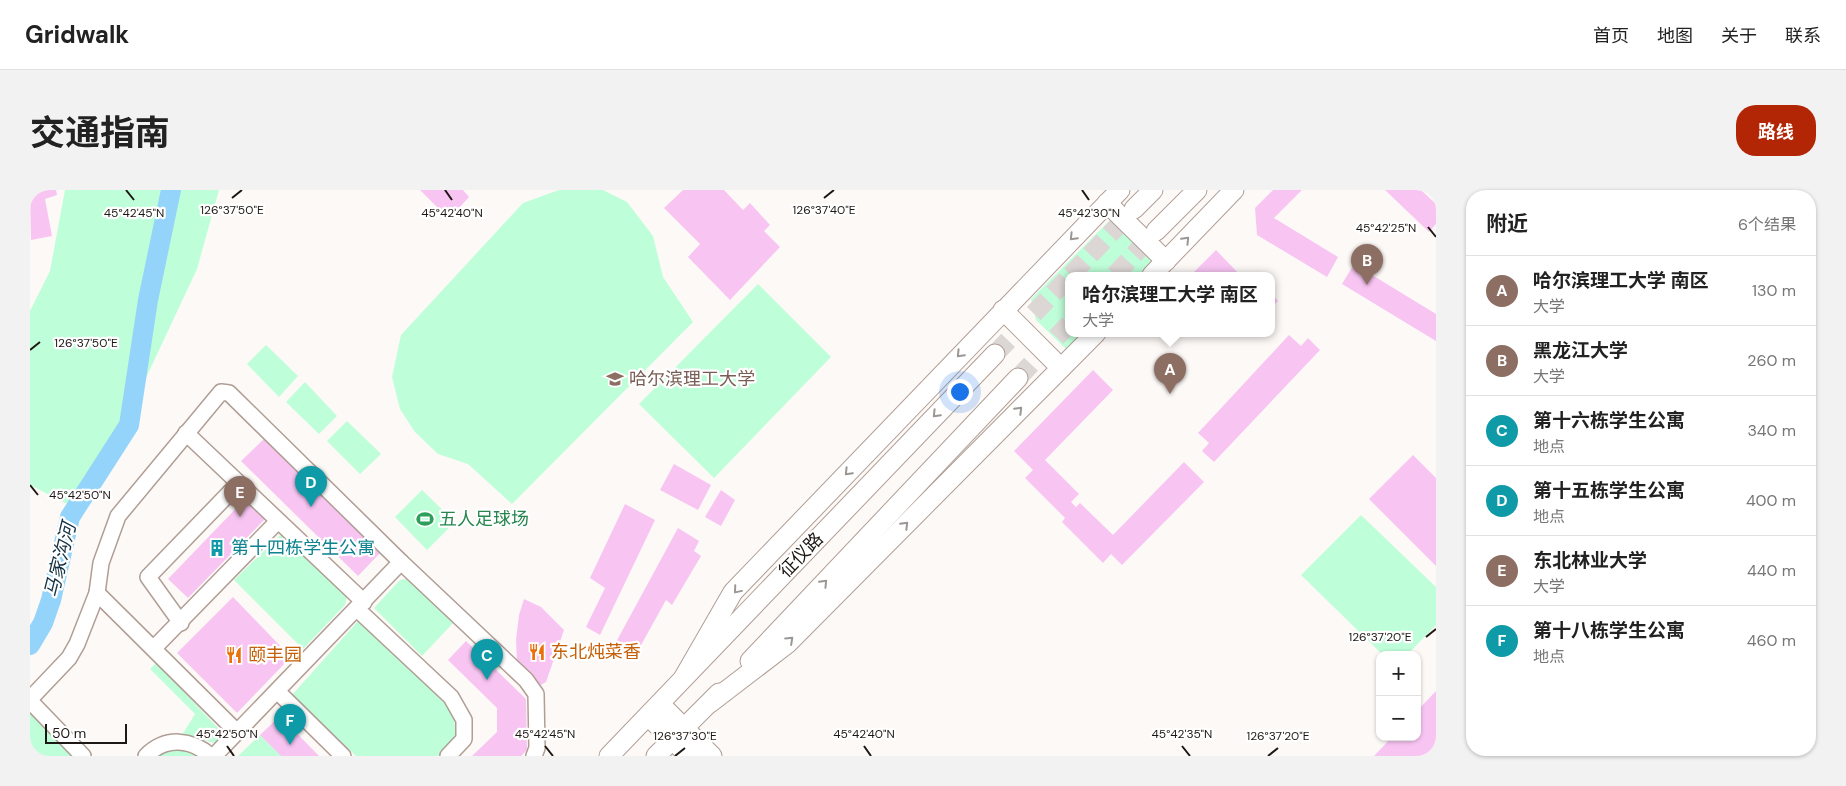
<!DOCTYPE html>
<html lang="zh">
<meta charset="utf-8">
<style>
body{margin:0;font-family:"DM Sans","Noto Sans SC",sans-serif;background:#f2f2f2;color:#222}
.controls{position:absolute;right:15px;bottom:15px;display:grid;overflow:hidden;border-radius:10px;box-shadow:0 1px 4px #0004}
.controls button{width:45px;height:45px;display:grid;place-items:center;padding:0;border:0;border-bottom:1px solid #e0e0e0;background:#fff;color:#222;font:25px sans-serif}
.scale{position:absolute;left:15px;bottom:12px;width:82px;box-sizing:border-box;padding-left:5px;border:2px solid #1e1814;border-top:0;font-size:14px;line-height:18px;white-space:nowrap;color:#1e1814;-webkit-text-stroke:4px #fff;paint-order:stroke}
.you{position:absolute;left:929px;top:201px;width:18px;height:18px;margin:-12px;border:4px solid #fff;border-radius:50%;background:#1a73e8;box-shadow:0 0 0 8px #1a73e833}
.badge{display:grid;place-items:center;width:32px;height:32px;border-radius:50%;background:#b22605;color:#fff;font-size:16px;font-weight:700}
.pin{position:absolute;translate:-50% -41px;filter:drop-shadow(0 1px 2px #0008)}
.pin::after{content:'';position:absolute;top:26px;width:18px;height:15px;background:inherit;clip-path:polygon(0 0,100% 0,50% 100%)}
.popup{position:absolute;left:1035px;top:82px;width:210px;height:65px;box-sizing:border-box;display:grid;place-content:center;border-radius:10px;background:#fff;filter:drop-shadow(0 1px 4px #0005);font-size:16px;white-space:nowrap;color:#767676}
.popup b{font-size:19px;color:#222}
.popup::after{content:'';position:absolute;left:50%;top:100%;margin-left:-10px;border:10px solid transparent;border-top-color:#fff}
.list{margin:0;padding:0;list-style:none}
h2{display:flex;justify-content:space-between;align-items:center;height:65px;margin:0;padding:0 20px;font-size:21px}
h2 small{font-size:16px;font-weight:400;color:#767676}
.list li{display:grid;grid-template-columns:32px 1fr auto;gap:15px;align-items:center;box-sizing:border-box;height:70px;padding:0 20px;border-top:1px solid #e0e0e0}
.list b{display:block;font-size:19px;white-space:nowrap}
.list p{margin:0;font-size:16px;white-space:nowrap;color:#767676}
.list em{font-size:16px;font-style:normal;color:#767676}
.map{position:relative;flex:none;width:1406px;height:566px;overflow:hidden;border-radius:20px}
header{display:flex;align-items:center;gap:30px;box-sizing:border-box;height:70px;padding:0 25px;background:#fff;border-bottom:1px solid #e0e0e0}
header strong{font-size:24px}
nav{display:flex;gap:28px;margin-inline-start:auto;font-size:18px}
.intro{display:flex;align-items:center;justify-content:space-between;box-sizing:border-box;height:120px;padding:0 30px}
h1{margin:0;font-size:35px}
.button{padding:12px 22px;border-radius:20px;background:#b22605;color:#fff;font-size:18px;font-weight:700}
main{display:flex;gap:30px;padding:0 30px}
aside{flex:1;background:#fff;border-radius:20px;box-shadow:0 1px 4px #0004}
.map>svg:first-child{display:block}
.green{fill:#befed8}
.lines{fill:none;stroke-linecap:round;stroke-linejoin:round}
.river{stroke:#94d4fa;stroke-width:20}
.building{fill:#f8c5f3}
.major-tunnel{stroke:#dcd7d5;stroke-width:19;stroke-dasharray:19 9;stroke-linecap:butt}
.minor-casing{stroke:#b09e95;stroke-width:18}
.major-casing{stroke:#b09e95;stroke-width:21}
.minor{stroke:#fff;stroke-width:15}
.major{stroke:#fff;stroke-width:19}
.oneway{stroke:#9a9795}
.ticks{fill:none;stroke:#1e1814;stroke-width:2}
.labels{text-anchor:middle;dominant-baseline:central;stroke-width:4.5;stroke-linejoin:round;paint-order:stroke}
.education-label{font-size:18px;fill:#785e54;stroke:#fff;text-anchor:start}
.leisure-label{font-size:18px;fill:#27864d;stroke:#fff;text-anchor:start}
.culture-label{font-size:18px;fill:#0d838f;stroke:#fff;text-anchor:start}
.street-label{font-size:18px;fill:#1e1814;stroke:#fff}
.food-label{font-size:18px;fill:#c56008;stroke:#fff;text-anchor:start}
.water-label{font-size:19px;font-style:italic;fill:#133040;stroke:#fff}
.ticks-label{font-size:12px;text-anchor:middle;fill:#1e1814;stroke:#fff;stroke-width:4.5;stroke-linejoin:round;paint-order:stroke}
</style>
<header>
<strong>Gridwalk</strong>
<nav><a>首页</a><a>地图</a><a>关于</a><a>联系</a></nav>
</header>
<div class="intro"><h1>交通指南</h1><a class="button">路线</a></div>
<main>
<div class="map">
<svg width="1406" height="566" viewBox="0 0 1406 566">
<rect width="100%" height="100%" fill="#fdf9f7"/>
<g class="green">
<polygon points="35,0 189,0 167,79 53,322 0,295 0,121 20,81"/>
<polygon points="529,0 573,0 597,12 623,46 633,87 663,132 482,314 438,274 408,264 385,242 370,219 362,187 371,145 493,13"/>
<polygon points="1083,27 1126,72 1113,85 1039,85 1039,143 1056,143 1038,161 1006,130 1001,109"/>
<polygon points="728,94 801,167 684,288 609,214"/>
<polygon points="236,155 268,186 249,207 217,174"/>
<polygon points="275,192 307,226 289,244 256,212"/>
<polygon points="317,231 351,264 330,284 297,251"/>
<polygon points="392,300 425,332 397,360 365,327"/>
<polygon points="1331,325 1406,397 1406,435 1377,465 1353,465 1271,385"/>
<polygon points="252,343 317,407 315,415 273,459 204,390"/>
<polygon points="374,389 379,390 423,433 392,466 344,418 370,390"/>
<polygon points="329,430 422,519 427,547 408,566 326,566 262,505"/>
<polygon points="126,473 192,542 193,545 185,553 152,545 165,524 120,479"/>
<polygon points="0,521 51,566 0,566"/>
<polygon points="230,545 251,566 208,566"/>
<polygon points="141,560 152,560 167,566 128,566"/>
</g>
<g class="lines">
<polyline class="river" points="0,455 13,433 21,410 40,327 99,235 118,110 141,0"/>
</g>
<g class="building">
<polygon points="0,0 26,0 27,5 15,9 22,46 1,50"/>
<polygon points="390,0 433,0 439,7 419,29"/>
<polygon points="653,0 694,0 713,20 720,13 740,35 734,41 750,57 700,110 658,67 670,54 634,18"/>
<polygon points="1243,0 1272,0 1244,28 1308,67 1297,87 1227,45 1225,18"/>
<polygon points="1355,0 1391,0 1406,14 1406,34 1399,42"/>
<polygon points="1186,60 1210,85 1161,85"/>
<polygon points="1324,74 1406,124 1406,151 1312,94"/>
<polygon points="1241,103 1248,111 1241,118"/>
<polygon points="1259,145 1271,156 1278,148 1290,160 1184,272 1172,261 1179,253 1168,243"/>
<polygon points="1063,180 1083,200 1015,270 1049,304 1041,312 1046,317 1050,313 1083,345 1154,272 1174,292 1092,375 1081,364 1073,373 1032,332 1035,328 995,288 1003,280 984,261"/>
<polygon points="235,248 350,363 328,386 211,271"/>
<polygon points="1383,265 1406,288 1406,376 1339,309"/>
<polygon points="644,274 681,295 668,320 630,300"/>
<polygon points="691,300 705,310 691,336 675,327"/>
<polygon points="215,309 236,328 158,408 138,389"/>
<polygon points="595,314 625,330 570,445 556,437 575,398 560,388"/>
<polygon points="648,338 669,351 664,361 671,366 642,415 636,410 605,466 585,454"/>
<polygon points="203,407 261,467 207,523 147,463"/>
<polygon points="494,409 511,417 534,440 516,492 509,496 504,487 487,473 486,450 489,425"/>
<polygon points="436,451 496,509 497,560 491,566 442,566 467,542 467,518 418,470"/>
<polygon points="1406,501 1406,560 1400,566 1344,566 1362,547 1387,547 1387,521"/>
<polygon points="250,526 289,566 251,566 230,545"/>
</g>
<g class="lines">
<g class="major-tunnel">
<polyline points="1041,85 1104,19"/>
<polyline points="1085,85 1126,41"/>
<polyline points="965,164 1039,87"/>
<polyline points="988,188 1039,134"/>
</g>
<g class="minor-casing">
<g id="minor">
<polyline points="156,243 334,412"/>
<polyline points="371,372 496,490 506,504 507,558 504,566"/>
<polyline points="67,403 207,542"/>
<polyline points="327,419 421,507 434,530 434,549 418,566"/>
<polyline points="151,433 118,387 208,294"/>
<polyline points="124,458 247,332"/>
<polyline points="248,502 313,566"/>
<polyline points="0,509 39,468 47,454 67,403 71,373 88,326 191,202 199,203 371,372 184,566"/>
<polyline points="0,511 53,566"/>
<path d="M116 566C136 546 161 549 181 566"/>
</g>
</g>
<g class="major-casing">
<g id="major">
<polyline points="1077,13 1136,71"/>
<polyline points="1104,19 1123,0"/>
<polyline points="1126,41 1167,0"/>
<polyline points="1122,85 1204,0"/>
<polyline points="973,120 1031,178"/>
<polyline points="720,471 988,188"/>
<polyline points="654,487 703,402 1090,0"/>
<polyline points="680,513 757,454 1066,143"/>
<polyline points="630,514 682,566"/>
<polyline points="618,526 659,566"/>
<polyline points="579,566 965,164"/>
<polyline points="626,566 689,503"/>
</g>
</g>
<use href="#minor" class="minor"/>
<use href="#major" class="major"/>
</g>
<defs><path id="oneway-chevron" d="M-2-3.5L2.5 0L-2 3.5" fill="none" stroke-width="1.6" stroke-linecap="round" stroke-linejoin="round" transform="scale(1.25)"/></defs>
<g class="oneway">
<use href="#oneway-chevron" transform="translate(1043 47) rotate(134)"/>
<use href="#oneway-chevron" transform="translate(1156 50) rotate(-46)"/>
<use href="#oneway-chevron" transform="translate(930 164) rotate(134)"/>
<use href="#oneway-chevron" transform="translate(989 220) rotate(-45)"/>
<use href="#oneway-chevron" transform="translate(906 224) rotate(134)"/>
<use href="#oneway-chevron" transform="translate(818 282) rotate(134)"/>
<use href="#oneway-chevron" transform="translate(875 335) rotate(-45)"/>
<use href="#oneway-chevron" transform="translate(794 393) rotate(-46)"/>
<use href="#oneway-chevron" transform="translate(707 400) rotate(130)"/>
<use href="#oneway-chevron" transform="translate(760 450) rotate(-43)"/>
</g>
<path class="ticks" d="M96 0 104 10M415 0 422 10M1052 0 1059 10M202 8 212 0M794 8 804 0M1398 37 1406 47M0 160 10 152M0 295 8 305M1396 447 1406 439M197 556 204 566M515 556 523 566M834 556 841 566M1152 556 1160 566M645 566 655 558M1238 566 1248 558"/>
<defs>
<g id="university-bare" transform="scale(1.35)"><path d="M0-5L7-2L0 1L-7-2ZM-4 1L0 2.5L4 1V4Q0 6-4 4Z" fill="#8d6e63" stroke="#fff" stroke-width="2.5" paint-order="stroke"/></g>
<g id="stadium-bare" transform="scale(1.35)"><path d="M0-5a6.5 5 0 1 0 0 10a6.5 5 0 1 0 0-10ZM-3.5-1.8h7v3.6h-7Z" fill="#2e9e5b" stroke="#fff" stroke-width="2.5" paint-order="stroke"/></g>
<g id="building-bare" transform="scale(1.35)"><path d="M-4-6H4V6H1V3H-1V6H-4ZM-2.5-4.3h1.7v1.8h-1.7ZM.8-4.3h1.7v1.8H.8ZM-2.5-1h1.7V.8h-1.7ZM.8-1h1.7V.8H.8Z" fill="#0f9aa8" stroke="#fff" stroke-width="2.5" paint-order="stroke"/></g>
<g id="restaurant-bare" transform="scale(1.35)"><path d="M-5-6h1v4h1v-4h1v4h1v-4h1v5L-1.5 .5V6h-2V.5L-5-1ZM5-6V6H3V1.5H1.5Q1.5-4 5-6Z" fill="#e8710a" stroke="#fff" stroke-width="2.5" paint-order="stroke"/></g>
</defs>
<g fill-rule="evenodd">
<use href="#university-bare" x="585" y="189"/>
<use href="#stadium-bare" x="395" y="329"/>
<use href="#building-bare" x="187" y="358"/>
<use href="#restaurant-bare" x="507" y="462"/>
<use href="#restaurant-bare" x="204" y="465"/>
</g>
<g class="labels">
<g class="education-label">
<text x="599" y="189">哈尔滨理工大学</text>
</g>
<g class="leisure-label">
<text x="409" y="329">五人足球场</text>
</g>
<g class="culture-label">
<text x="201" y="358">第十四栋学生公寓</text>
</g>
<g class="street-label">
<text transform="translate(771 365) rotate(-46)">征仪路</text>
</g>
<g class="food-label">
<text x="521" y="462">东北炖菜香</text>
<text x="218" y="465">颐丰园</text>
</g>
<g class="water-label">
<text transform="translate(30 370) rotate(-76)">马家沟河</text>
</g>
</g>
<g class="ticks-label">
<text x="202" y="24">126°37'50"E</text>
<text x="794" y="24">126°37'40"E</text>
<text x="104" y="27">45°42'45"N</text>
<text x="422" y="27">45°42'40"N</text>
<text x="1059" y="27">45°42'30"N</text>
<text x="1356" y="42">45°42'25"N</text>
<text x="56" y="157">126°37'50"E</text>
<text x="50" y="309">45°42'50"N</text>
<text x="1350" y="451">126°37'20"E</text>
<text x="197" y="548">45°42'50"N</text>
<text x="515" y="548">45°42'45"N</text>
<text x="834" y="548">45°42'40"N</text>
<text x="1152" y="548">45°42'35"N</text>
<text x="655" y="550">126°37'30"E</text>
<text x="1248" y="550">126°37'20"E</text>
</g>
</svg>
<div class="controls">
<button>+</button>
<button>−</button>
</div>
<div class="scale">50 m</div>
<div class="you"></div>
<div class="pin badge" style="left:1140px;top:204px;background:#8d6e63">A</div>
<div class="popup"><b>哈尔滨理工大学 南区</b>大学</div>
<div class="pin badge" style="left:1337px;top:95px;background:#8d6e63">B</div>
<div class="pin badge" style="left:457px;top:490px;background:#0f9aa8">C</div>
<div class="pin badge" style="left:281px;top:317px;background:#0f9aa8">D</div>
<div class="pin badge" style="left:210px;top:327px;background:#8d6e63">E</div>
<div class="pin badge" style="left:260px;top:555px;background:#0f9aa8">F</div>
</div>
<aside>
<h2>附近<small>6个结果</small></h2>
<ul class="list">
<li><span class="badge" style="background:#8d6e63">A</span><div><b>哈尔滨理工大学 南区</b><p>大学</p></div><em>130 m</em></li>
<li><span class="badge" style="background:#8d6e63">B</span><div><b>黑龙江大学</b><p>大学</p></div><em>260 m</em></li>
<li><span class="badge" style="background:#0f9aa8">C</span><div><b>第十六栋学生公寓</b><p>地点</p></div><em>340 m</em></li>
<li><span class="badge" style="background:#0f9aa8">D</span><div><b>第十五栋学生公寓</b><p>地点</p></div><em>400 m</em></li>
<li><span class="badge" style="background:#8d6e63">E</span><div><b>东北林业大学</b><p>大学</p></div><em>440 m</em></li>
<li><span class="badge" style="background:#0f9aa8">F</span><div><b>第十八栋学生公寓</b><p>地点</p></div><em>460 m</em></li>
</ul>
</aside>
</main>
